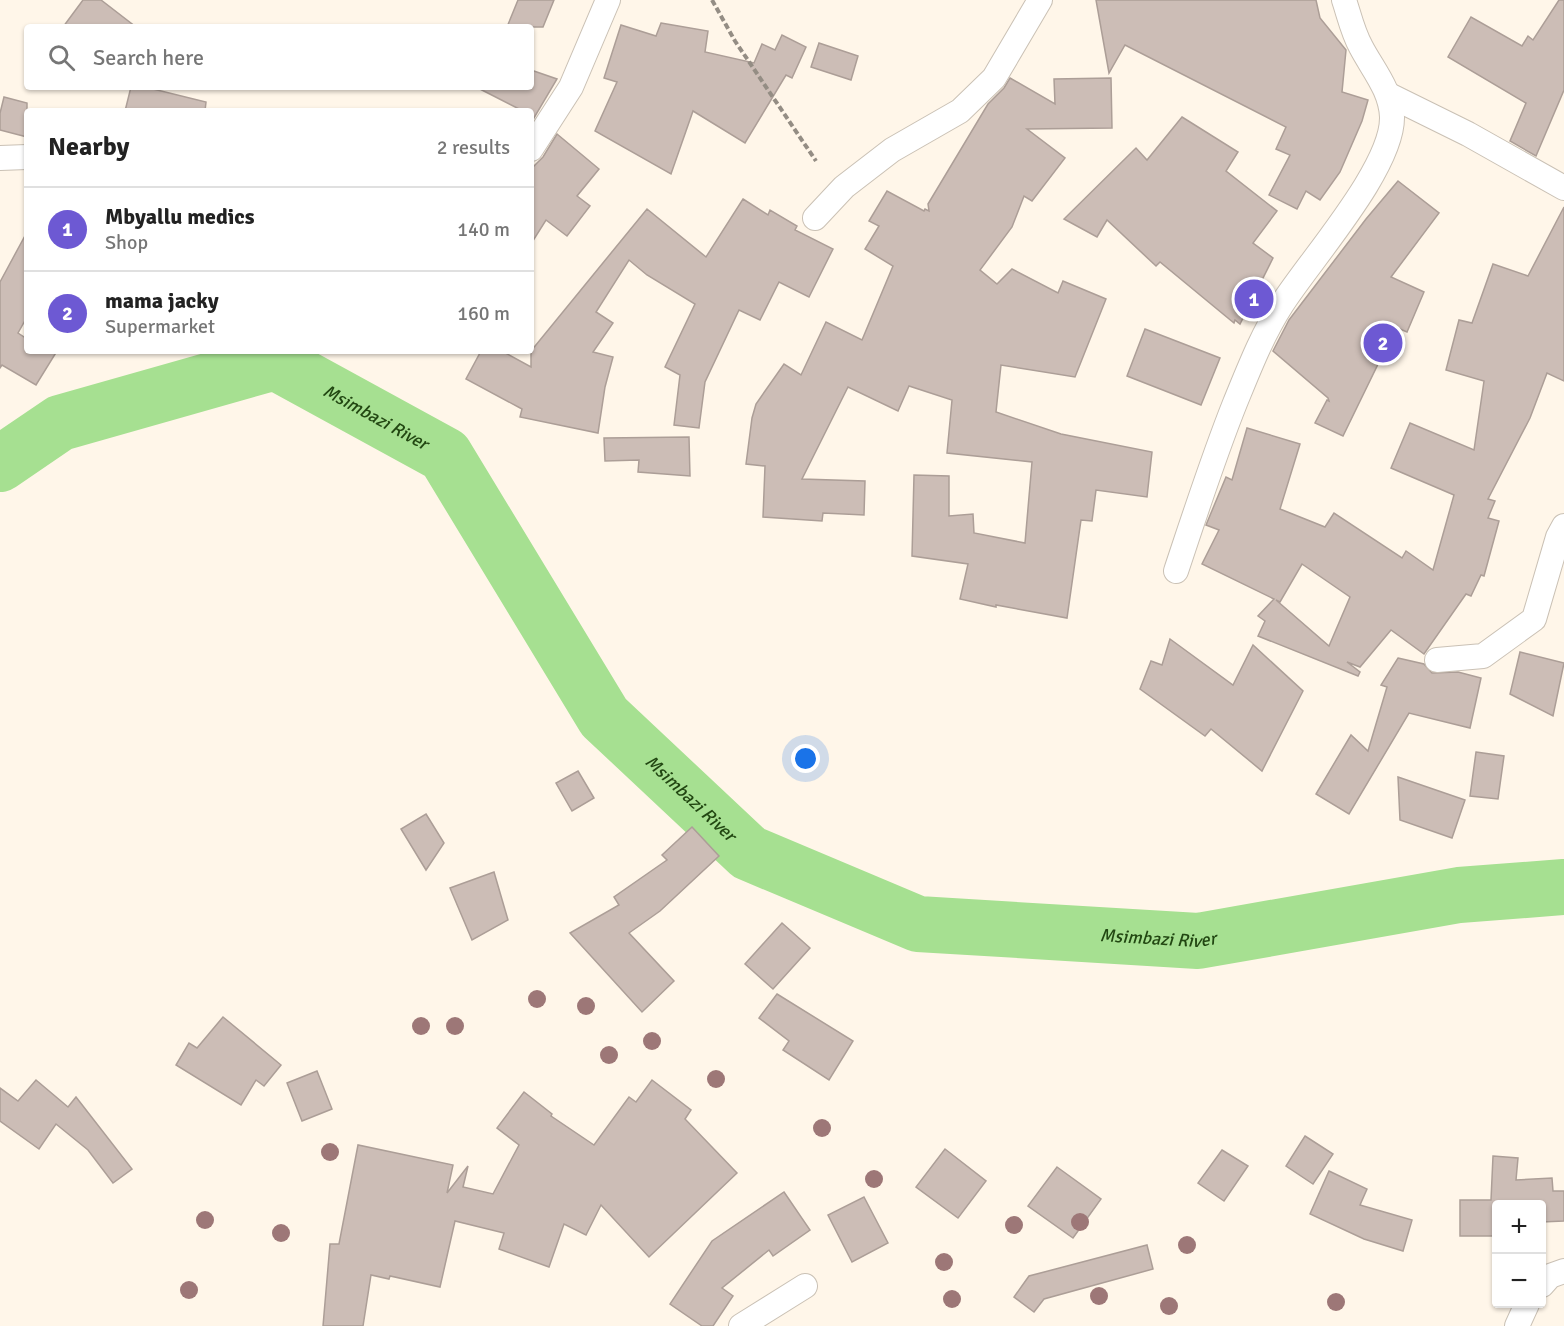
<!DOCTYPE html>
<meta charset="utf-8">
<style>
body{margin:0;font-family:Signika,sans-serif;background:#f6f6f6;color:#222}
.controls{position:absolute;right:18px;bottom:18px;display:grid;overflow:hidden;border-radius:6px;box-shadow:0 2px 4px #0004}
.controls button{width:54px;height:54px;display:grid;place-items:center;padding:0;border:0;border-bottom:2px solid #e0e0e0;background:#fff;color:#222;font:30px sans-serif}
.you{position:absolute;left:806px;top:759px;width:21px;height:21px;margin:-15px;border:4px solid #fff;border-radius:50%;background:#1a73e8;box-shadow:0 0 0 9px #1a73e833}
.badge{display:grid;place-items:center;width:39px;height:39px;border-radius:50%;background:#6d59d3;color:#fff;font-size:20px;font-weight:700}
.pin{position:absolute;translate:-50% -50%;border:3px solid #fff;box-shadow:0 2px 6px #0006}
.list{margin:0;padding:0;list-style:none}
h2{display:flex;justify-content:space-between;align-items:center;height:78px;margin:0;padding:0 24px;font-size:26px}
h2 small{font-size:20px;font-weight:400;color:#767676}
.list li{display:grid;grid-template-columns:39px 1fr auto;gap:18px;align-items:center;box-sizing:border-box;height:84px;padding:0 24px;border-top:2px solid #e0e0e0}
.list b{display:block;font-size:22px;white-space:nowrap}
.list p{margin:0;font-size:20px;white-space:nowrap;color:#767676}
.list em{font-size:20px;font-style:normal;color:#767676}
.icon{flex:none;width:33px;height:33px;fill:none;stroke:currentColor;stroke-width:2;stroke-linecap:round;stroke-linejoin:round}
.map{position:relative;flex:none;width:1564px;height:1326px;overflow:hidden}
.search{position:absolute;background:#fff;box-shadow:0 2px 4px #0004;left:24px;top:24px;width:510px;height:66px;display:flex;align-items:center;gap:15px;box-sizing:border-box;padding:0 21px;border-radius:6px;color:#767676;font-size:22px}
.panel{position:absolute;background:#fff;box-shadow:0 2px 4px #0004;left:24px;top:108px;width:510px;height:246px;border-radius:6px}
.map>svg:first-child{display:block}
.lines{fill:none;stroke-linecap:round;stroke-linejoin:round}
.river{stroke:#a6e091;stroke-width:56}
.building{fill:#ccbdb6;stroke:#ac9e97;stroke-width:1.5;fill-rule:evenodd}
.minor-casing{stroke:#cac1b5;stroke-width:26}
.path{stroke:#948d84;stroke-width:4;stroke-dasharray:6 3;stroke-linecap:butt}
.minor{stroke:#fff;stroke-width:24}
.tree{fill:#9d7777}
.labels{text-anchor:middle;dominant-baseline:central;stroke-width:5;stroke-linejoin:round;paint-order:stroke}
.water-label{font-size:18px;font-style:italic;fill:#224712;stroke:#fff}
</style>
<div class="map">
<svg width="1564" height="1326" viewBox="0 0 1564 1326">
<rect width="100%" height="100%" fill="#fff6e9"/>
<g class="lines">
<path class="river" id="s1" d="M0 464 60 423 275 362 445 455 604 717 749 853 918 924 1198 941 1459 895 1564 887"/>
</g>
<g class="building">
<polygon points="83,0 101,0 136,27 63,27"/>
<polygon points="518,0 554,0 543,27 507,27"/>
<polygon points="1096,0 1316,0 1320,18 1346,50 1342,92 1368,100 1362,121 1340,172 1320,200 1306,191 1297,209 1269,195 1290,155 1276,149 1286,127 1125,45 1109,73"/>
<polygon points="1559,0 1564,0 1564,90 1536,156 1510,141 1526,103 1448,57 1471,17 1522,46 1528,36 1533,40"/>
<polygon points="661,23 708,31 705,52 754,63 762,44 775,50 782,35 806,47 792,78 786,75 745,143 693,111 671,174 595,131 617,82 604,78 621,25 656,36"/>
<polygon points="819,43 858,56 851,80 811,67"/>
<polygon points="531,70 557,79 531,123 531,111 523,111 476,87 531,87"/>
<polygon points="1010,78 1055,104 1054,79 1111,78 1112,128 1027,129 1065,158 1032,201 1024,196 1012,227 980,270 997,284 1012,269 1058,293 1063,281 1106,299 1075,377 1001,365 996,412 1061,434 1152,452 1147,497 1096,490 1092,521 1081,520 1067,618 996,605 996,607 960,599 968,564 912,556 914,475 949,476 949,516 973,514 974,533 1025,543 1032,462 947,453 952,400 909,386 898,411 848,387 802,479 865,481 864,515 823,513 822,521 763,517 765,466 746,464 752,418 756,404 784,364 801,375 826,322 862,340 893,266 865,249 879,226 869,221 887,191 924,211 925,209 929,211 928,204 988,104 1004,88"/>
<polygon points="131,87 145,87 206,102 205,111 125,111"/>
<polygon points="4,97 27,103 27,137 0,130 0,113"/>
<polygon points="1182,117 1238,152 1226,171 1277,211 1253,243 1273,258 1240,324 1235,320 1234,323 1160,262 1156,266 1107,220 1097,237 1064,219 1136,148 1147,160"/>
<polygon points="557,134 599,169 577,196 590,206 567,236 546,220 531,244 531,169 543,157"/>
<polygon points="1398,181 1439,213 1391,277 1424,292 1407,332 1400,329 1388,356 1383,354 1343,436 1315,423 1327,400 1329,401 1328,398 1273,351 1289,320 1366,219"/>
<polygon points="743,199 768,215 770,210 797,226 795,230 833,249 809,297 779,282 760,320 739,310 705,382 699,428 674,425 680,375 665,367 695,304 647,275 629,260 596,312 613,323 593,352 613,357 605,387 598,433 520,417 522,409 466,379 481,351 502,351 531,367 531,351 647,209 706,257"/>
<path d="M1564 207V381L1547 373 1530 418 1488 499 1495 501 1488 518 1499 521 1484 576 1481 575 1471 596 1466 594 1424 654 1391 630 1360 667 1347 662 1360 672 1358 676 1258 636 1265 621 1258 616 1274 599 1202 564 1219 530 1206 525 1226 477 1232 480 1247 428 1300 444 1280 509 1325 527 1334 513 1402 558 1406 551 1433 570 1454 495 1391 468 1410 423 1474 450 1484 381 1446 370 1459 320 1472 323 1493 264 1528 276ZM1302 564 1350 597 1329 646 1276 600 1280 602Z"/>
<polygon points="27,232 27,317 18,333 27,339 27,351 57,351 36,385 2,365 0,368 0,282"/>
<polygon points="1145,329 1220,358 1201,405 1127,376"/>
<polygon points="689,437 690,476 638,472 639,460 605,461 604,438"/>
<polygon points="1170,639 1233,685 1253,645 1303,691 1262,771 1211,729 1205,736 1140,689 1151,661 1162,665"/>
<polygon points="1520,652 1564,663 1553,716 1510,694"/>
<polygon points="1398,658 1424,664 1432,673 1458,672 1481,678 1470,728 1409,713 1349,814 1316,794 1351,735 1368,751 1387,687 1381,685"/>
<polygon points="1476,752 1504,756 1498,799 1470,796"/>
<polygon points="578,771 594,798 572,811 556,783"/>
<polygon points="1398,777 1465,800 1452,838 1400,820"/>
<polygon points="426,814 444,843 426,870 401,829"/>
<polygon points="692,827 719,856 660,911 629,933 674,981 642,1012 570,933 619,905 614,897 667,860 662,855"/>
<polygon points="494,872 508,920 472,940 450,888"/>
<polygon points="782,923 810,948 773,989 745,964"/>
<polygon points="777,994 853,1041 829,1080 783,1050 789,1041 759,1018"/>
<polygon points="223,1017 281,1065 264,1086 256,1080 241,1105 176,1065 189,1043 197,1048"/>
<polygon points="317,1071 332,1109 302,1121 287,1083"/>
<polygon points="36,1080 68,1107 76,1097 132,1169 113,1183 88,1150 56,1124 39,1149 0,1121 0,1088 18,1101"/>
<polygon points="652,1080 691,1110 685,1119 737,1173 649,1257 601,1205 586,1235 564,1224 549,1267 499,1249 504,1233 455,1221 440,1287 390,1276 389,1279 371,1275 363,1326 323,1326 330,1244 339,1244 358,1145 453,1165 447,1193 468,1166 463,1187 493,1194 519,1145 497,1128 524,1092 552,1114 551,1116 594,1145 629,1097 636,1102"/>
<polygon points="1305,1136 1333,1154 1313,1184 1286,1166"/>
<polygon points="945,1149 986,1181 958,1218 916,1187"/>
<polygon points="1222,1150 1248,1166 1224,1201 1198,1183"/>
<polygon points="1493,1156 1518,1158 1516,1180 1552,1178 1553,1191 1564,1191 1564,1221 1542,1222 1542,1204 1497,1204 1497,1236 1460,1236 1460,1200 1491,1200"/>
<polygon points="1057,1167 1101,1199 1073,1238 1028,1206"/>
<polygon points="1329,1171 1367,1189 1360,1205 1412,1220 1403,1251 1364,1239 1310,1214"/>
<polygon points="784,1192 810,1230 773,1256 769,1250 722,1288 733,1296 713,1326 702,1326 670,1304 712,1241"/>
<polygon points="864,1197 888,1243 852,1262 828,1215"/>
<polygon points="1147,1245 1153,1269 1044,1299 1034,1312 1014,1297 1029,1276"/>
</g>
<g class="lines">
<g class="minor-casing">
<g id="minor">
<polyline points="1389,95 1468,134 1564,188"/>
<polyline points="531,149 571,87 608,0"/>
<polyline points="0,158 27,157"/>
<polyline points="815,218 844,187 892,150 960,111 994,78 1040,0"/>
<path d="M1176 571C1195 514 1213 458 1235 403 1249 369 1262 335 1282 304 1310 260 1393 168 1392 117 1391 90 1373 70 1361 47 1353 33 1349 15 1344 0"/>
<polyline points="1437,660 1483,656 1534,619 1558,537 1564,526"/>
<polyline points="1542,1285 1550,1276 1564,1271"/>
<polyline points="741,1326 805,1286"/>
<polyline points="1517,1326 1527,1304"/>
</g>
</g>
<polyline class="path" points="712,0 735,41 816,161"/>
<use href="#minor" class="minor"/>
</g>
<g class="tree">
<circle cx="537" cy="999" r="9"/>
<circle cx="586" cy="1006" r="9"/>
<circle cx="421" cy="1026" r="9"/>
<circle cx="455" cy="1026" r="9"/>
<circle cx="652" cy="1041" r="9"/>
<circle cx="609" cy="1055" r="9"/>
<circle cx="716" cy="1079" r="9"/>
<circle cx="822" cy="1128" r="9"/>
<circle cx="330" cy="1152" r="9"/>
<circle cx="874" cy="1179" r="9"/>
<circle cx="205" cy="1220" r="9"/>
<circle cx="1080" cy="1222" r="9"/>
<circle cx="1014" cy="1225" r="9"/>
<circle cx="281" cy="1233" r="9"/>
<circle cx="1187" cy="1245" r="9"/>
<circle cx="944" cy="1262" r="9"/>
<circle cx="189" cy="1290" r="9"/>
<circle cx="1099" cy="1296" r="9"/>
<circle cx="952" cy="1299" r="9"/>
<circle cx="1336" cy="1302" r="9"/>
<circle cx="1169" cy="1306" r="9"/>
</g>
<g class="labels">
<g class="water-label">
<text stroke="none"><textPath href="#s1" startOffset="411">Msimbazi River</textPath></text>
<text stroke="none"><textPath href="#s1" startOffset="915">Msimbazi River</textPath></text>
<text stroke="none"><textPath href="#s1" startOffset="1419">Msimbazi River</textPath></text>
</g>
</g>
</svg>
<div class="controls">
<button>+</button>
<button>−</button>
</div>
<div class="you"></div>
<div class="pin badge" style="left:1254px;top:299px">1</div>
<div class="pin badge" style="left:1383px;top:343px">2</div>
<div class="search"><svg class="icon" aria-label="search" viewBox="0 0 24 24"><circle cx="10" cy="10" r="6"/><path d="M15 15l6 6"/></svg>Search here</div>
<section class="panel">
<h2>Nearby<small>2 results</small></h2>
<ul class="list">
<li><span class="badge">1</span><div><b>Mbyallu medics</b><p>Shop</p></div><em>140 m</em></li>
<li><span class="badge">2</span><div><b>mama jacky</b><p>Supermarket</p></div><em>160 m</em></li>
</ul>
</section>
</div>
